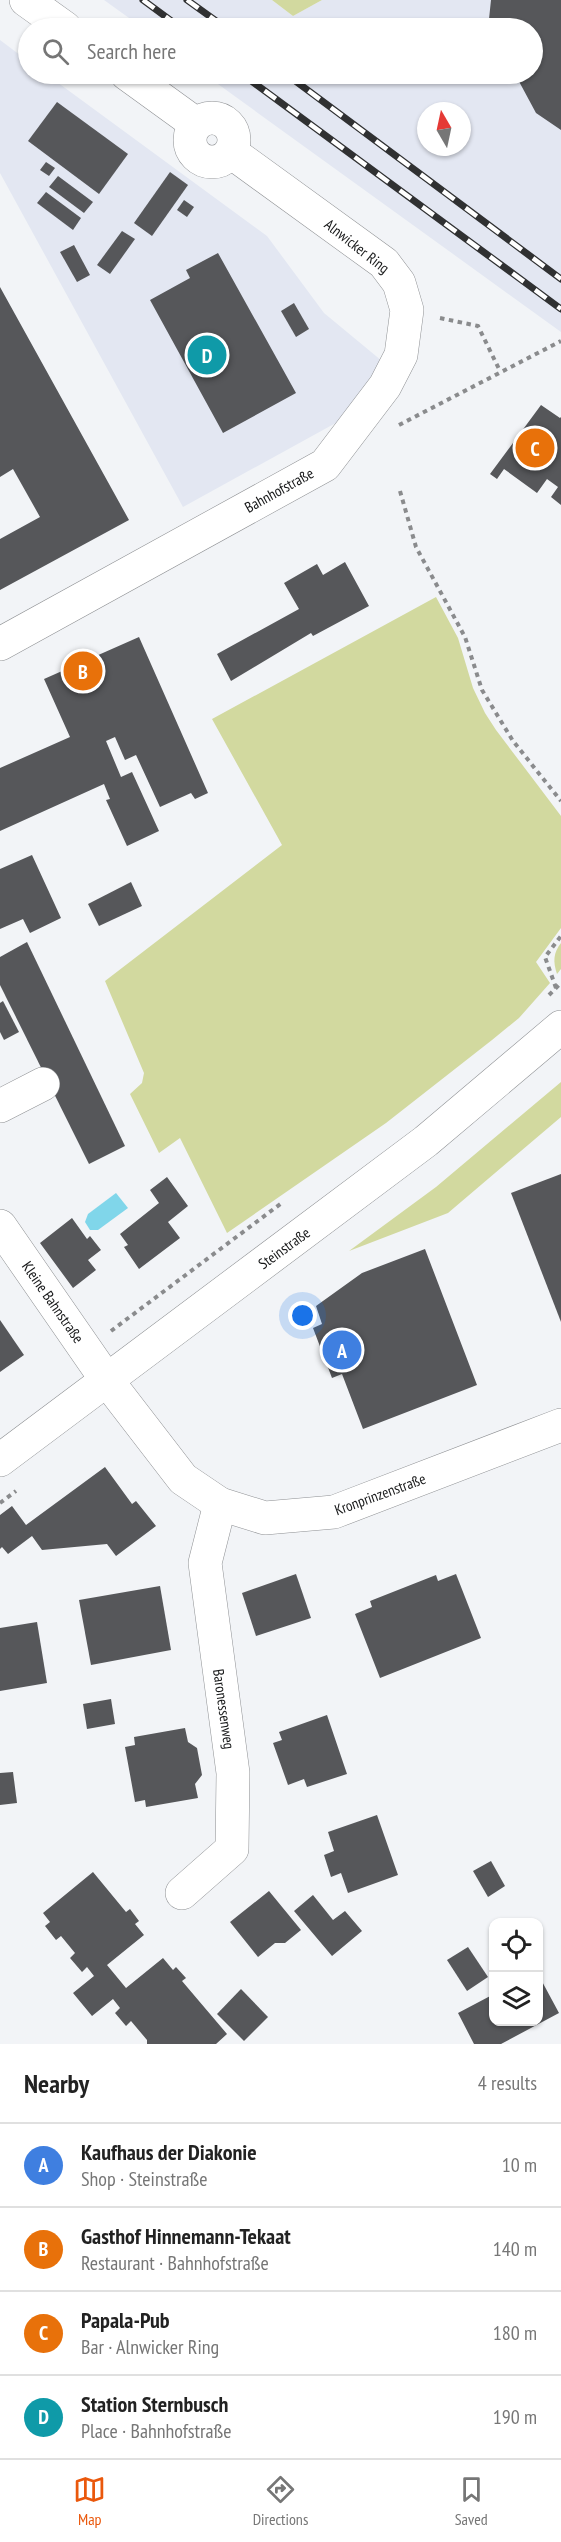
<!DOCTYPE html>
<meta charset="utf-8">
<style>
body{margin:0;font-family:"PT Sans Narrow",sans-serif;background:#f6f6f6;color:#222}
.controls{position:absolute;right:18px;bottom:18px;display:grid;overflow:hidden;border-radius:12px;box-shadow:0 2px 4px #0004}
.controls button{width:54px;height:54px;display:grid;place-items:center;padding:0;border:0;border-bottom:2px solid #e0e0e0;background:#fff;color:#222;font:30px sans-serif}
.compass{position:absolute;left:417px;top:102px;width:54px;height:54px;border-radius:50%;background:#fff;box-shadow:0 2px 4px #0004;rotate:351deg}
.you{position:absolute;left:303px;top:1316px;width:21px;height:21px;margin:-15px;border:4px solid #fff;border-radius:50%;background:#1a73e8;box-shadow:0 0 0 9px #1a73e833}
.badge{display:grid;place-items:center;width:39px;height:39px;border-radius:50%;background:#ea580c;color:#fff;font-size:20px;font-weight:700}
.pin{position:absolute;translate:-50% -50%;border:3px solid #fff;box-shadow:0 2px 6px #0006}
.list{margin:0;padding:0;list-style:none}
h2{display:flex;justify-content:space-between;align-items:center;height:78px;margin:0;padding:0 24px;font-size:26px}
h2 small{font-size:20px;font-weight:400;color:#767676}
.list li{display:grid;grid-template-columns:39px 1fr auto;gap:18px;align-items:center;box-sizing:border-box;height:84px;padding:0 24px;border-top:2px solid #e0e0e0}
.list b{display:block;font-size:22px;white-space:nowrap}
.list p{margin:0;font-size:20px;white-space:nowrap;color:#767676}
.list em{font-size:20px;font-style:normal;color:#767676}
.icon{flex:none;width:33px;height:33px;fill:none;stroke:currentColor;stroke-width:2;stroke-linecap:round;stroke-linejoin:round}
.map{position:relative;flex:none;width:561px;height:2044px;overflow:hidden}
.search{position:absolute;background:#fff;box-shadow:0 2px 4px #0004;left:18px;right:18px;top:18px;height:66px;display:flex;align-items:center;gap:15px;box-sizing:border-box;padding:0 21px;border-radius:33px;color:#767676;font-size:22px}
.sheet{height:414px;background:#fff}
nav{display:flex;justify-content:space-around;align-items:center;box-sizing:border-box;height:84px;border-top:2px solid #e0e0e0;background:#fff;font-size:16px;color:#767676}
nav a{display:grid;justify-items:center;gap:3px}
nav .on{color:#ea580c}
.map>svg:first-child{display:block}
.built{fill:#e3e7f2;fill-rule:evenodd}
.green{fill:#d2d99f}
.water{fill:#80d6ea}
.building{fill:#56575a}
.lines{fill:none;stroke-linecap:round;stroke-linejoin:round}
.street-casing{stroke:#8e9093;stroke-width:34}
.secondary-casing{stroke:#8e9093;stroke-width:34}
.path{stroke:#8a8b8d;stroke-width:4;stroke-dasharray:4.5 4.5;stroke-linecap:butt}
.street{stroke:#fff;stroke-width:33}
.secondary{stroke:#fff;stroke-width:33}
.rail-casing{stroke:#303132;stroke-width:7}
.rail{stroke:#fff;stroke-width:4.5;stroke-dasharray:14;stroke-linecap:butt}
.labels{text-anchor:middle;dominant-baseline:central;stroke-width:6;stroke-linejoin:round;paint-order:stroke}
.street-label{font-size:15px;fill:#171819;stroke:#fff}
</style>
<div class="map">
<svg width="561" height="2044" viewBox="0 0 561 2044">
<rect width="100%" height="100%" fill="#f2f4f7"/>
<g class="built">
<path d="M104 0H272L293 16 322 0H561V332L204 74H532V28H143ZM426 111H462V147H426Z"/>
<polygon points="0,40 28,61 28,74 46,74 267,236 324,313 382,361 343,419 183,507 0,173"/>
</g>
<g class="green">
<polygon points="272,0 322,0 293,16"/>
<polygon points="436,597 458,638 473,688 485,713 496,730 561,816 561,928 536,962 550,983 519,1018 492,1040 386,1123 227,1233 180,1138 159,1153 130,1094 142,1083 144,1073 105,981 282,845 212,719"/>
<path d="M561 943V969L557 974C553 962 553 953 561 943Z"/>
<polygon points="561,1082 561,1117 448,1213 349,1251 436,1187"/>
</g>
<polygon class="water" points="116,1193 128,1208 98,1230 90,1230 85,1222 88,1214"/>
<g class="building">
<polygon points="491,0 561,0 561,130 536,113 515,74 532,74 532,28 490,28 486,21 489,19"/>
<polygon points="57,102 128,154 99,194 28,141"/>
<polygon points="46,162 55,168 49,176 40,170"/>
<polygon points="170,172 188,185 152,236 134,223"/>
<polygon points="58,176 93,202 84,213 49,187"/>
<polygon points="46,192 81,218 73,230 37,203"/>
<polygon points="184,200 194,207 187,217 177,210"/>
<polygon points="122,231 135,239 110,274 97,265"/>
<polygon points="74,245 90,275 77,282 60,252"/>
<polygon points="218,253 296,393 223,433 150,300 190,278 186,270"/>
<polygon points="0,287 129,520 0,590 0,539 40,517 13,469 0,477"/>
<polygon points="294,303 309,329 296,337 281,311"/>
<polygon points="541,405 560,418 561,417 561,505 551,497 558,487 547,479 537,493 504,469 497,479 490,474"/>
<polygon points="345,562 369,606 313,636 311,633 231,681 217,654 299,609 284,583 317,564 323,575"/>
<polygon points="139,637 208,793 195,799 191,793 160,807 136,755 125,760 115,737 106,741 121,777 132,772 159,831 127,846 106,800 110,799 104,784 0,831 0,768 70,737 44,679"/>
<polygon points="32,855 61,918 30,933 23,919 0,929 0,869"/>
<polygon points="131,882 142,906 99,926 88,904"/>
<polygon points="27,942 125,1146 89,1164 0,985 0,957"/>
<polygon points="3,1001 19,1032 4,1040 0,1032 0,1003"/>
<polygon points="561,1174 561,1322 511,1193"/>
<polygon points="167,1177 188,1206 168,1222 180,1238 139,1269 124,1247 128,1245 120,1234 159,1203 150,1190"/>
<polygon points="72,1218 87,1239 90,1236 101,1250 88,1260 96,1270 73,1288 40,1243"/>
<polygon points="425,1249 477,1385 363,1429 342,1374 332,1378 313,1328 322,1324 316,1306 362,1273"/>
<polygon points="0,1320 24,1355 0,1372"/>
<polygon points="105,1467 132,1504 136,1501 156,1526 116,1556 107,1544 42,1550 32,1536 8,1554 2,1547 0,1549 0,1515 12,1506 26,1525"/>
<polygon points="296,1574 311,1618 256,1636 242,1593"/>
<polygon points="456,1574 481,1638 380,1678 355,1614 372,1607 370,1601 436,1575 438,1581"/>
<polygon points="160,1586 171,1650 91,1665 79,1600"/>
<polygon points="37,1622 47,1683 0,1691 0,1628"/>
<polygon points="111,1699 115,1724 87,1729 83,1704"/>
<polygon points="327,1715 347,1774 307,1787 304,1779 288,1785 273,1743 282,1740 279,1732"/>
<polygon points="185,1728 188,1742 197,1748 202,1775 195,1784 198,1798 146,1807 145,1800 135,1802 125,1747 135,1745 134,1737"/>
<polygon points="13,1772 17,1803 0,1805 0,1773"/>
<polygon points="377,1815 398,1875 348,1893 341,1873 331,1877 324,1855 334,1851 328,1832"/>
<polygon points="491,1861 505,1886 488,1897 473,1871"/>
<polygon points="93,1872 126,1912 130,1909 139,1921 135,1924 144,1935 107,1965 126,1988 163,1958 173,1970 176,1967 186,1978 182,1981 227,2034 216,2044 147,2044 147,2040 131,2021 126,2026 115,2013 120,2008 113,1999 92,2016 73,1993 94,1976 87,1967 82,1972 70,1958 75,1953 61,1936 56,1940 45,1926 50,1922 43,1913"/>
<polygon points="269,1891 301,1930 285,1943 275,1943 258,1957 230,1922"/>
<polygon points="313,1895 333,1920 345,1911 362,1931 332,1956 294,1911"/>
<polygon points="468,1947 488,1977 467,1991 447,1960"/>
<polygon points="538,1974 559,2013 501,2044 474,2044 458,2013 494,1994 494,2022 538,2022"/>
<polygon points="241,1989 268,2017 244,2041 217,2014"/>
</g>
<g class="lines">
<g class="street-casing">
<g id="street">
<polyline points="26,0 65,28"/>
<polyline points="127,74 196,124"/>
<circle cx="212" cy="140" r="22"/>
<polyline points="0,644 325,465 385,386 401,355 407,310 399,283 384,263 231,152"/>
<polyline points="0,1106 43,1084"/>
<polyline points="0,1226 106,1379 183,1479 220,1504 265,1518 334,1512 561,1425"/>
<polyline points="182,1893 232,1849 233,1773 205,1563 220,1504"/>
</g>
</g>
<g class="secondary-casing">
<polyline id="secondary" points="0,1460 426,1141 561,1027"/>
</g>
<g class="path">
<polyline points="440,318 478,326 500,371"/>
<polyline points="399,425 561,341"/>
<polyline points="400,491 416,547 465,637 482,690 513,741 561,801"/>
<polyline points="556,988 545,957 561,936"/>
<polyline points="549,995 561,983"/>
<polyline points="111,1331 283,1202"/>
<polyline points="0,1503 16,1491"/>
</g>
<use href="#street" class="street"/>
<use href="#secondary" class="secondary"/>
<g class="rail-casing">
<g id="rail">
<polyline points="143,0 181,28"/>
<polyline points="187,0 226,28"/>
<polyline points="242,74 561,309"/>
<polyline points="286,74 561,279"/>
</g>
</g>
<use href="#rail" class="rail"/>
</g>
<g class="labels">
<g class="street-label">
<text transform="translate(357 246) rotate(38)">Alnwicker Ring</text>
<text transform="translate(279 490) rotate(-29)">Bahnhofstraße</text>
<text transform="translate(284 1248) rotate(-36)">Steinstraße</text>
<text transform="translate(53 1302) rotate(55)">Kleine Bahnstraße</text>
<text transform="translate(380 1494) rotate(-20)">Kronprinzenstraße</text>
<text transform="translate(224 1709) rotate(82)">Baronessenweg</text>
</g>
</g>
</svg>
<div class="controls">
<button><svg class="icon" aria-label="locate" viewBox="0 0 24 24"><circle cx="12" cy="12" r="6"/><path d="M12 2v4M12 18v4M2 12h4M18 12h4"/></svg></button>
<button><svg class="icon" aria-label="layers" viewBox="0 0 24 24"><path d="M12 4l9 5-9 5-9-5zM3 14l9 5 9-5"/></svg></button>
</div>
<svg class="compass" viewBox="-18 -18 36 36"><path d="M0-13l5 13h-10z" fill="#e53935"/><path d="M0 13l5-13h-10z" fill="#767676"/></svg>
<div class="you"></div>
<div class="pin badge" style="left:342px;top:1350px;background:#3f7fe0">A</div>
<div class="pin badge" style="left:83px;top:671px;background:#e8710a">B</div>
<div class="pin badge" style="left:535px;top:448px;background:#e8710a">C</div>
<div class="pin badge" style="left:207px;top:355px;background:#0f9aa8">D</div>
<div class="search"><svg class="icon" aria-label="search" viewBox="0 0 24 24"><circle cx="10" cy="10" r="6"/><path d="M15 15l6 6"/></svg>Search here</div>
</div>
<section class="sheet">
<h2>Nearby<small>4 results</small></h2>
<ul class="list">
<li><span class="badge" style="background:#3f7fe0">A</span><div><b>Kaufhaus der Diakonie</b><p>Shop · Steinstraße</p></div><em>10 m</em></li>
<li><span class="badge" style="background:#e8710a">B</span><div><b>Gasthof Hinnemann-Tekaat</b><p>Restaurant · Bahnhofstraße</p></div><em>140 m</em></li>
<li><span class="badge" style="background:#e8710a">C</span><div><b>Papala-Pub</b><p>Bar · Alnwicker Ring</p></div><em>180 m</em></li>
<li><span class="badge" style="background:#0f9aa8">D</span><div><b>Station Sternbusch</b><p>Place · Bahnhofstraße</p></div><em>190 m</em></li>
</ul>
</section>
<nav>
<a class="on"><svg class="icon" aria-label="map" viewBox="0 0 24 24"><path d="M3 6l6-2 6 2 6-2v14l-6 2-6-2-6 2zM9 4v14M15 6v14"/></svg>Map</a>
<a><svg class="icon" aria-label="directions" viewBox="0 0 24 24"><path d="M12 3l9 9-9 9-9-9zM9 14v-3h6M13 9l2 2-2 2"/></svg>Directions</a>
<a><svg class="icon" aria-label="saved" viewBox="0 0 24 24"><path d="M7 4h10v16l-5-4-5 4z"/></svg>Saved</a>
</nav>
